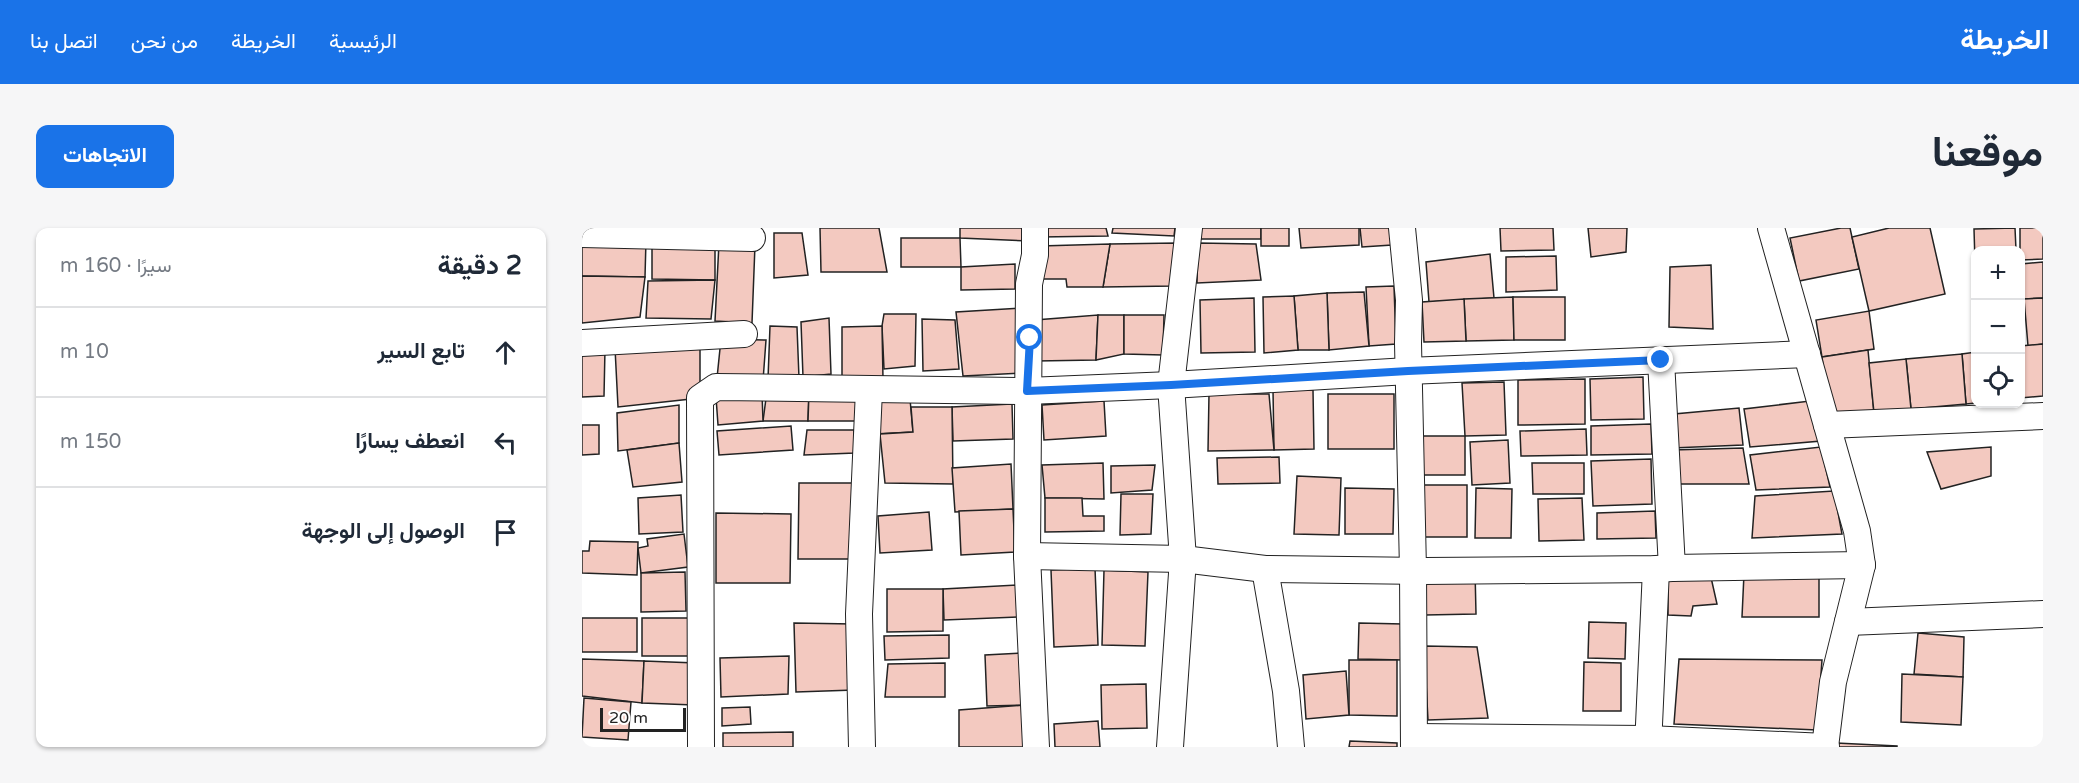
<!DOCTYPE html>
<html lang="ar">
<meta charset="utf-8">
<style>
body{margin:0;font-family:"Varela Round",Vazirmatn,sans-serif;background:#f6f6f7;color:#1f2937;direction:rtl}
.controls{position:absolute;right:18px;top:18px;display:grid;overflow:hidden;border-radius:12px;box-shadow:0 2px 4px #0004}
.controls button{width:54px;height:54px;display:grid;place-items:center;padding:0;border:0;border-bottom:2px solid #e0e1e3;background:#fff;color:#1f2937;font:30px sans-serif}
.scale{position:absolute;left:18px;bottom:15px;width:86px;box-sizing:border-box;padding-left:6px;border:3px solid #222;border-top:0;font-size:16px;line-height:21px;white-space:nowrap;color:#222;-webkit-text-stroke:4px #fff;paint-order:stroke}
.stop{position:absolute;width:18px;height:18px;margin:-14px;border:4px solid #1a73e8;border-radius:50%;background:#fff}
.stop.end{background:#1a73e8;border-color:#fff;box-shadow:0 2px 6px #0008}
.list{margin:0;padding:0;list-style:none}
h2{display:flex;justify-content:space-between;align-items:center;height:78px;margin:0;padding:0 24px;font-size:26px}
h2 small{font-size:20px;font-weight:400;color:#747a83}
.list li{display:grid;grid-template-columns:39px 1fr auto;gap:18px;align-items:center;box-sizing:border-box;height:90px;padding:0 24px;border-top:2px solid #e0e1e3}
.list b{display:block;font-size:22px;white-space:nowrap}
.list em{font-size:20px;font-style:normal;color:#747a83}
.icon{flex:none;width:33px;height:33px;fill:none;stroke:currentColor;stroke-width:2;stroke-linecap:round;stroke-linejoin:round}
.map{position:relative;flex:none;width:1461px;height:519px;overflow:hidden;direction:ltr;border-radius:12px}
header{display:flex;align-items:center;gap:36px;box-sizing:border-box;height:84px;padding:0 30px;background:#1a73e8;color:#fff}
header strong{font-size:28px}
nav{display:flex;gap:33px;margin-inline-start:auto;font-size:21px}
.intro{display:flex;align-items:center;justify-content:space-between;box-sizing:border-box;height:144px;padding:0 36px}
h1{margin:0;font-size:42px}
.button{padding:15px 27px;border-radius:12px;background:#1a73e8;color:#fff;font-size:21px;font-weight:700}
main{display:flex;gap:36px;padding:0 36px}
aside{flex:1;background:#fff;border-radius:12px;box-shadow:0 2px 4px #0004}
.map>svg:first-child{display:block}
.building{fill:#f3c9c0;stroke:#222;stroke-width:1.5}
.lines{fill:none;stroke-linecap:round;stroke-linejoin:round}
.street-casing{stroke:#222;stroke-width:28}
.street{stroke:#fff;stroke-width:26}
.route{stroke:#1a73e8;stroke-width:8}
</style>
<header>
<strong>الخريطة</strong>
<nav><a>الرئيسية</a><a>الخريطة</a><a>من نحن</a><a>اتصل بنا</a></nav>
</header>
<div class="intro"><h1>موقعنا</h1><a class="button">الاتجاهات</a></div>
<main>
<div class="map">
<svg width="1461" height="519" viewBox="0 0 1461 519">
<rect width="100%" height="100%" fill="#fff"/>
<g class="building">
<polygon points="238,0 297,0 305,44 239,44"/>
<polygon points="378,0 446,0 447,13 378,10"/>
<polygon points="458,0 524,0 526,8 458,9"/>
<polygon points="531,0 593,0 592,8 530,5"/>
<rect x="619" y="0" width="60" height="11"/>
<rect x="679" y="0" width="28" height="18"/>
<polygon points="717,0 777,0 777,17 719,20"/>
<polygon points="778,0 809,0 810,17 780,19"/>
<polygon points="918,0 971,0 972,22 919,23"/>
<polygon points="1006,0 1045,0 1044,24 1009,29"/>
<polygon points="1259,0 1268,0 1277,41 1217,53 1208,10"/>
<polygon points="1307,0 1348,0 1363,66 1287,83 1270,9"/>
<polygon points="1433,0 1434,22 1394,22 1393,35 1392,1"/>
<polygon points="1438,0 1461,0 1461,31 1438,32"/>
<polygon points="192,5 220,5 226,47 192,50"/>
<polygon points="319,10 378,10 379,39 319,39"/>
<polygon points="0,11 64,12 63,49 0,48"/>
<polygon points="137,15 173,17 170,95 133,93"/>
<polygon points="595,15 592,58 521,59 528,16"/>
<polygon points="616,15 674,16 679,52 615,55"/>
<polygon points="528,16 521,59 485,59 484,51 457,51 458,18"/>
<polygon points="70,20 133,21 133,52 70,51"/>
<polygon points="908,26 912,70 847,74 844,34"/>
<polygon points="974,28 975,62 924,64 924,29"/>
<polygon points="1461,34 1461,70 1442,71 1439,36"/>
<polygon points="433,36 433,61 379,62 379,39"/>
<polygon points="1129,37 1131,101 1087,99 1088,39"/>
<polygon points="0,48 63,49 58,89 0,95"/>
<polygon points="133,52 129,91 64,90 66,53"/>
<polygon points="812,58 814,116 787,118 784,59"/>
<polygon points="782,64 787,118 747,122 745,65"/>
<polygon points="745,65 747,122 716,122 712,68"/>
<polygon points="712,68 716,122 682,125 681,69"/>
<polygon points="931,69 932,112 884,113 882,71"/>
<polygon points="931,69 983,69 983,112 932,112"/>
<polygon points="672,70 673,124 619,125 618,72"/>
<polygon points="1461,70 1461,116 1446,118 1442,71"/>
<polygon points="882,71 884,113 842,114 840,74"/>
<polygon points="442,80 442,145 381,148 374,84"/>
<polygon points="1287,83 1292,121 1240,129 1234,92"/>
<polygon points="302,86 334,86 333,138 302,141 300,98"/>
<polygon points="516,87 514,132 454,133 453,92"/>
<polygon points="516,87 542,87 542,126 514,132"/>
<polygon points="542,87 582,87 581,127 542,126"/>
<polygon points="247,90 249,146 221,149 219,94"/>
<polygon points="340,91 373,92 377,141 341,143"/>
<polygon points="188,98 215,99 217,150 186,151"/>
<polygon points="300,98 301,151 260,151 260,99"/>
<polygon points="139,111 184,112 181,153 135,150"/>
<polygon points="118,113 118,170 36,179 33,120"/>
<polygon points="1461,116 1461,168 1438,170 1438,118"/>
<polygon points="23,121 22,168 0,169 0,122"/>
<polygon points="1286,122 1292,185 1248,189 1240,129"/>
<polygon points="1394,124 1394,175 1384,176 1380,126"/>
<polygon points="1380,126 1384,176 1329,181 1324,131"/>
<polygon points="1324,131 1329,181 1292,185 1287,135"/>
<polygon points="1061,149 1062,191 1009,192 1008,151"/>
<polygon points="1003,151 1003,196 936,197 936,152"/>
<polygon points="922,154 924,207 883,208 880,155"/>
<polygon points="691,162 731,162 732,221 692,222"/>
<polygon points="185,163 227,164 226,193 181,193"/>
<polygon points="227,164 275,166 273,193 226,193"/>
<polygon points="180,165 181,193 136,197 134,169"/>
<polygon points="627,166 687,166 692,222 626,223"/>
<rect x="746" y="166" width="66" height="55"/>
<polygon points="328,171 331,204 292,206 290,173"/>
<polygon points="522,173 524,208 462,212 460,177"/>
<polygon points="1228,173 1239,213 1168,219 1162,181"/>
<polygon points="430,176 431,211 371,213 370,179"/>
<polygon points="97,177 97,215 36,223 35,185"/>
<polygon points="329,179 370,179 371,256 303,255 298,206 331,204"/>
<polygon points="1157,180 1161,217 1090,220 1092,186"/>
<polygon points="1069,196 1070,226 1009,227 1009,198"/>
<polygon points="0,197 17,197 17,226 0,227"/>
<polygon points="209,198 211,222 137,227 135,203"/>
<polygon points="1004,201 1005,227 939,228 938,203"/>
<polygon points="225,202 272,202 273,225 222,227"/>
<rect x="837" y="208" width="46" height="39"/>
<polygon points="926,212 928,255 890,257 888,214"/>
<polygon points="97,215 100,254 51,259 45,222"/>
<polygon points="1239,219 1248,259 1174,262 1168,227"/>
<polygon points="1409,219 1409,248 1359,261 1345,224"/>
<polygon points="1161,220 1167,256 1091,256 1090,222"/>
<polygon points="697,229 698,255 636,256 635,230"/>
<polygon points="1069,231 1070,276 1011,278 1009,233"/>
<polygon points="521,235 522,271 463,270 460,237"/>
<polygon points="950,235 1002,235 1002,266 951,266"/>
<polygon points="429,236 431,281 373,284 370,240"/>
<polygon points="573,237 570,262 529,265 529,238"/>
<polygon points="715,248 759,250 757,307 712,306"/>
<polygon points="217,255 274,255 273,331 216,331"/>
<rect x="842" y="257" width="43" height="52"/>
<polygon points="763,260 812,261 811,306 763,306"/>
<polygon points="894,260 930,261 929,310 893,310"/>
<polygon points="1252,263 1260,306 1170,310 1173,268"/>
<polygon points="539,266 571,266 569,306 538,307"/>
<polygon points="99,267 101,304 57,306 56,270"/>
<polygon points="463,270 500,270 501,288 522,288 522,303 463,304"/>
<polygon points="1000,270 1002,312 957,313 956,271"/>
<polygon points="431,281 433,324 379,327 377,283"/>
<polygon points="1073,283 1074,310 1015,311 1015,285"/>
<polygon points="347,284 350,322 298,325 296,288"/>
<polygon points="134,285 209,286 208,355 134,355"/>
<polygon points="102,306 106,339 59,345 56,320 66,318 65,311"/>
<polygon points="8,313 56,314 55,347 0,345 0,323 7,323"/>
<polygon points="513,340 516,417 472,419 469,342"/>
<polygon points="522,342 566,344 563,418 520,417"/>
<polygon points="893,342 894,386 843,387 843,343"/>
<polygon points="103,344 104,383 59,384 59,345"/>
<polygon points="1237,344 1237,389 1160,389 1162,346"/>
<polygon points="1128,345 1135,376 1111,378 1109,388 1086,387 1086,346"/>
<polygon points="435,357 437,389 362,392 361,361"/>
<polygon points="305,361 361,361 361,403 305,404"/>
<rect x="0" y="390" width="55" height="34"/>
<rect x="60" y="390" width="50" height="38"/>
<polygon points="1007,394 1044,395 1043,431 1006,430"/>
<polygon points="212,395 271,396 272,462 214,464"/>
<polygon points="777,395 821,396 821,432 776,431"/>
<polygon points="1336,405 1382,409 1381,449 1332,446"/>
<polygon points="367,407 367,430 303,432 302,408"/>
<polygon points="842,418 895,419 906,490 846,492"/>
<polygon points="441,425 443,477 405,478 403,427"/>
<polygon points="207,428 206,466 139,469 138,430"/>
<polygon points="0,431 62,433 60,475 0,468"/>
<polygon points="1097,431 1240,432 1235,502 1092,496"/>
<polygon points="767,432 815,432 815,488 767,487"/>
<polygon points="62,433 114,435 112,477 60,475"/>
<polygon points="1002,434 1039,435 1039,483 1001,483"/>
<polygon points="363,435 363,469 303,469 306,436"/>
<polygon points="764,443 767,487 724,491 721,447"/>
<polygon points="1320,446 1381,449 1379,497 1319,494"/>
<polygon points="564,456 565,500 520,501 519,457"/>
<polygon points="2,470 49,474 46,512 0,509"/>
<polygon points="443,477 445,519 377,519 377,482"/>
<polygon points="168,479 169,496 140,498 140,480"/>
<polygon points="516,493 518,519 473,519 472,496"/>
<polygon points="211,504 211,519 141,519 141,505"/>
<polygon points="768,513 815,515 815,519 767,519"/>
<polygon points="1254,515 1315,518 1315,519 1254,519"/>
</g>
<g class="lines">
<g class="street-casing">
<g id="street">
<polyline points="453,0 453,27 447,56 445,328 454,519"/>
<polyline points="820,0 827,72 826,115 831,342 832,519"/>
<polyline points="1189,0 1275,303 1280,337 1251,454 1243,519"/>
<polyline points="0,6 170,10"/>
<polyline points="0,115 162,106"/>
<polyline points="1079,132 1090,340"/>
<polyline points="1245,197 1461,188"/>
<polyline points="445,328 601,331 683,341 843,343 1074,341 1090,340 1280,337"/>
<polyline points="683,341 704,463 709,519"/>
<polyline points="1266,394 1461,386"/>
<polyline points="833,509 1066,511 1244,519"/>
<polyline points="119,519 118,170 134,159 445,163 589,157 826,143 1225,126"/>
<polyline points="280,519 277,386 287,162"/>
<polyline points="588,519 601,331 589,157 607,0"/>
<polyline points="1066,519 1074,341"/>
</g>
</g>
<use href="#street" class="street"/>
</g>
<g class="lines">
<polyline class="route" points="448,110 445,163 589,157 826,143 1079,132"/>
</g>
</svg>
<div class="controls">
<button>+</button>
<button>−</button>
<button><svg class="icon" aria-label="locate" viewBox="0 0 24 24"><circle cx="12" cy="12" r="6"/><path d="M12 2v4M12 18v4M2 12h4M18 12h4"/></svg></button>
</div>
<div class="scale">20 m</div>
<div class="stop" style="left:448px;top:110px"></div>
<div class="stop end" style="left:1079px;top:132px"></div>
</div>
<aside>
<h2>2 دقيقة<small>سيرًا · 160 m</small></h2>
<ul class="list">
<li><svg class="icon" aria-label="ahead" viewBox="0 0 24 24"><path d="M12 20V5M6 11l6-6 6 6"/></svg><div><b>تابع السير</b></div><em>10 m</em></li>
<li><svg class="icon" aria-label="left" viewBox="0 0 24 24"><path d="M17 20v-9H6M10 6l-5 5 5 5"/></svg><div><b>انعطف يسارًا</b></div><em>150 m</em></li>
<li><svg class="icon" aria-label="arrive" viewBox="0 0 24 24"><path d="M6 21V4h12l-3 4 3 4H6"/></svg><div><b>الوصول إلى الوجهة</b></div></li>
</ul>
</aside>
</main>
